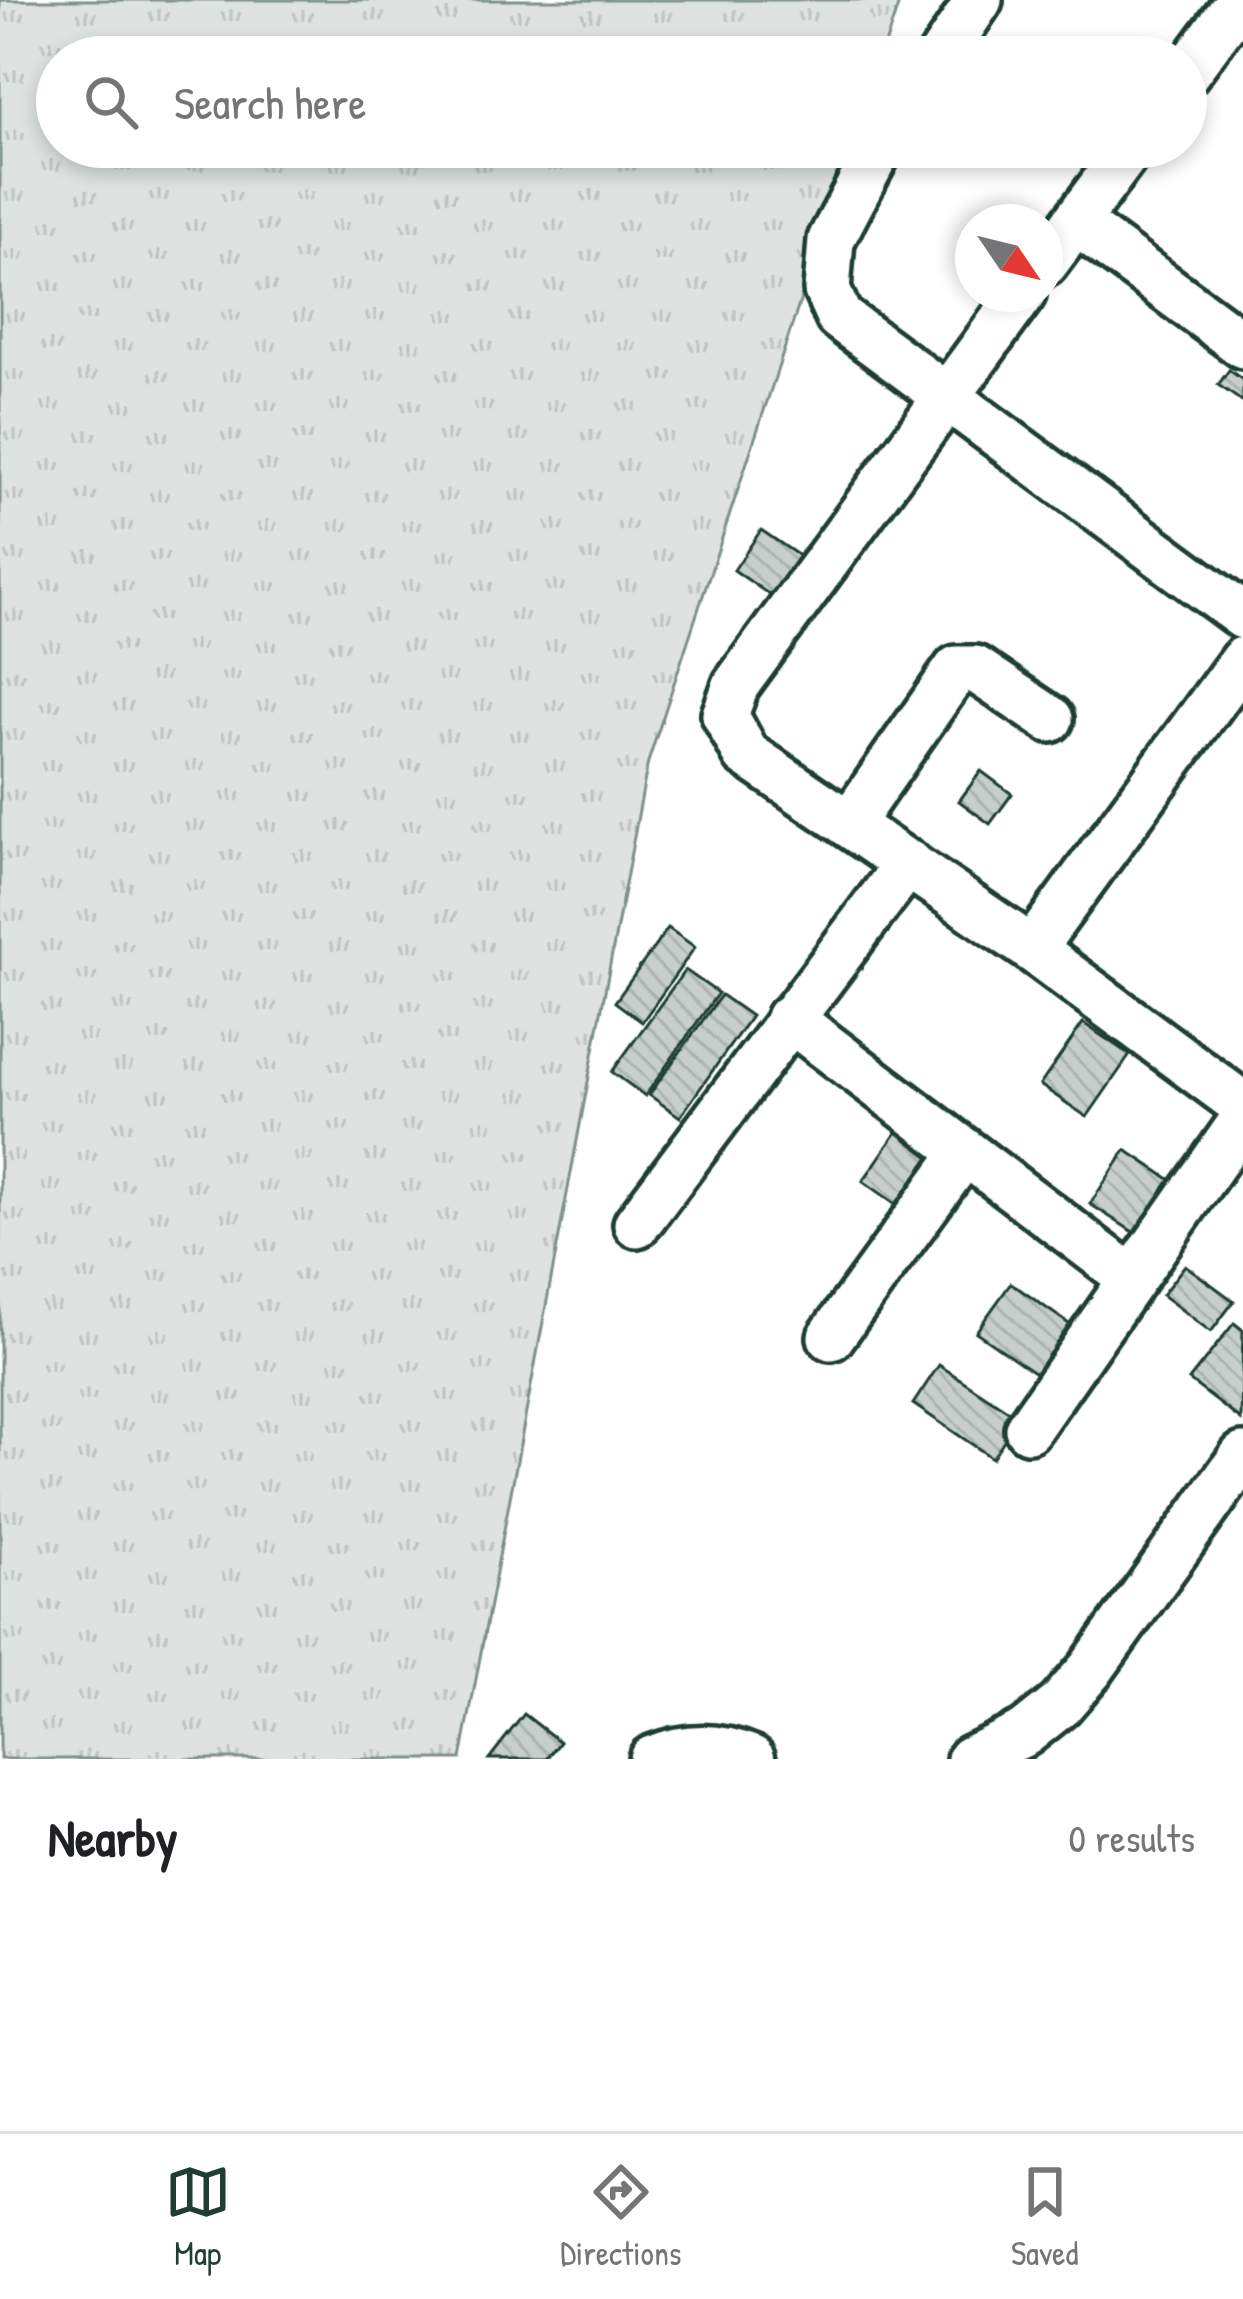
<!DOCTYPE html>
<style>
body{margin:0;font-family:"Patrick Hand",sans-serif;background:#f6f6f6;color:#202124}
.compass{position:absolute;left:955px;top:204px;width:108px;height:108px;border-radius:50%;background:#fff;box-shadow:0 6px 18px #0003;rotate:125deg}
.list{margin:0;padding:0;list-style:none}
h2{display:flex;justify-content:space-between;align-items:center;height:156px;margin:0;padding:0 48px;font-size:51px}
h2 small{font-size:39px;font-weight:400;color:#757577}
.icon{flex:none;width:66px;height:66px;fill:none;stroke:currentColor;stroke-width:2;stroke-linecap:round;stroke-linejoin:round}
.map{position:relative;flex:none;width:1243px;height:1759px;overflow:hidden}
.search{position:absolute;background:#fff;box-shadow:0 6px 18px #0003;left:36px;right:36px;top:36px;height:132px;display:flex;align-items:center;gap:30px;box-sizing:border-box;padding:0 42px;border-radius:66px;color:#757577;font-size:45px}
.sheet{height:372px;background:#fff}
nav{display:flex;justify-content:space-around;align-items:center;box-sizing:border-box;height:168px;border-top:3px solid #e0e0e0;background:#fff;font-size:33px;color:#757577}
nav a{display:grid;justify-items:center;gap:6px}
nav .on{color:#1f3d34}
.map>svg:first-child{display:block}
.grass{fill:url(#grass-tufts);stroke:#7e908b;stroke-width:3}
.building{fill:url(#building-back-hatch);stroke:#1f3d34;stroke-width:3}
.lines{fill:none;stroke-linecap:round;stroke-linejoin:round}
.minor-casing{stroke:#1f3d34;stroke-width:54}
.minor{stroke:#fff;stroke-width:45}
</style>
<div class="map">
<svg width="1243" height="1759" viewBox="0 0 1243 1759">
<defs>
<pattern id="grass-tufts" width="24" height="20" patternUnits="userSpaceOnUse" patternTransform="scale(3)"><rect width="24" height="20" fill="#dee3e2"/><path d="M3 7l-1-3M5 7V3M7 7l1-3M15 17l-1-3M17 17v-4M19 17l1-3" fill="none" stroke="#bec4c2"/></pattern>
<pattern id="building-back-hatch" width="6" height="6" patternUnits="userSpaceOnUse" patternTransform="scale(3)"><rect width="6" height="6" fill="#c7cfcc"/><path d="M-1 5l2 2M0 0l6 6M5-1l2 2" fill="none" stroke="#aab3b0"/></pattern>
</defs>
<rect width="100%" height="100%" fill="#fff"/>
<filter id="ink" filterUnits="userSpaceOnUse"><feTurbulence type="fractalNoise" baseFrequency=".00833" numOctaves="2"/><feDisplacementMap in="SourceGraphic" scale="24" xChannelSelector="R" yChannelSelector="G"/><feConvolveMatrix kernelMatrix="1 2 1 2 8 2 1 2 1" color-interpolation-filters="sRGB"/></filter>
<g filter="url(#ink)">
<polygon class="grass" points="0,0 900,0 881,57 57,57 57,147 851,147 648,762 461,1759 0,1759"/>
<g class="building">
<polygon points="1229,370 1243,380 1243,402 1218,385"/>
<polygon points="761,530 799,556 771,596 734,570"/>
<polygon points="981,771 1012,794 990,824 959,801"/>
<polygon points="668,928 695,947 642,1022 615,1002"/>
<polygon points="685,970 718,993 645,1096 612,1072"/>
<polygon points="721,995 751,1016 680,1117 649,1095"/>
<polygon points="1083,1023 1130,1055 1087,1117 1040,1085"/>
<polygon points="899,1129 939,1157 903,1209 863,1181"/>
<polygon points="1126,1150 1177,1184 1141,1237 1090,1204"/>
<polygon points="1185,1265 1234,1301 1211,1332 1162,1295"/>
<polygon points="1011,1283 1072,1326 1038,1375 976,1332"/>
<polygon points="1234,1323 1243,1330 1241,1420 1189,1380"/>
<polygon points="939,1365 1019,1418 992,1458 913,1404"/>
<polygon points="524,1714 560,1742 547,1759 489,1759"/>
</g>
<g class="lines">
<g class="minor-casing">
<g id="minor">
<polyline points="941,57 979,0"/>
<polyline points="1186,73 1240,0"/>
<polyline points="880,147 831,240 827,290 839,317 1243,616"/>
<polyline points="1076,222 1243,345"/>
<polyline points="1045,263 1131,147"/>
<polyline points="1022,294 736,685 725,715 746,754 1032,949 1243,1105"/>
<polyline points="850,823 957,669 975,669 1050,719"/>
<polyline points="1032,949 1243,660"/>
<polyline points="789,1018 1131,1278"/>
<polyline points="637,1224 908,863"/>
<polyline points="831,1337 965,1152"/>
<polyline points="1028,1429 1243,1120"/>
<path d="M652 1759C686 1745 719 1745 752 1759"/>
<polyline points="970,1759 1025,1733 1060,1705 1091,1669 1243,1456"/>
</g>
</g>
<use href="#minor" class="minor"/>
</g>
</g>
</svg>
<svg class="compass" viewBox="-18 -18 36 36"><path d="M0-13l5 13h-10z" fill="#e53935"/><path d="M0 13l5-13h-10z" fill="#757577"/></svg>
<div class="search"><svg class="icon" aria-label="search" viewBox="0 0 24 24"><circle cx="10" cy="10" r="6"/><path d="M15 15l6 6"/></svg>Search here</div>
</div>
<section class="sheet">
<h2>Nearby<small>0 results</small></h2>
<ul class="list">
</ul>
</section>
<nav>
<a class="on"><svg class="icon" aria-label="map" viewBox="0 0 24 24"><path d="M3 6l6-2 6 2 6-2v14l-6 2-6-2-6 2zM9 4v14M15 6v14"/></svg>Map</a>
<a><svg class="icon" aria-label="directions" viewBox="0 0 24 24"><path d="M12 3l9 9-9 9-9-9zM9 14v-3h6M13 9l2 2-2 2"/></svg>Directions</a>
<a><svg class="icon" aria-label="saved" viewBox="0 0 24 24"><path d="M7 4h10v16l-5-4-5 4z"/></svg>Saved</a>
</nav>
